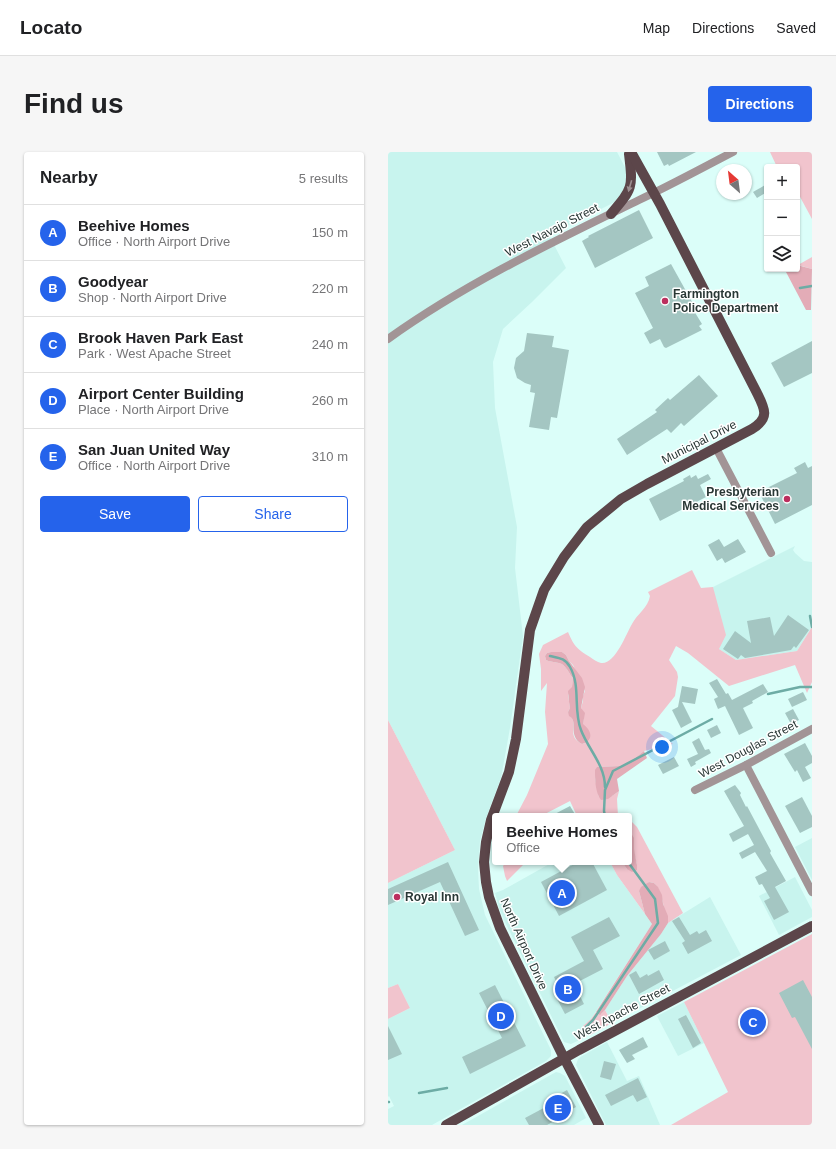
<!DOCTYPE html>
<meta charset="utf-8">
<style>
body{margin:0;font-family:Arial,sans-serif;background:#f6f6f6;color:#202124}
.controls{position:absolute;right:12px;top:12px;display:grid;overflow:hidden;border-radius:4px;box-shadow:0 1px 3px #0004}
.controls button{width:36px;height:36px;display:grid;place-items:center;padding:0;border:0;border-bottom:1px solid #e0e0e0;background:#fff;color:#202124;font:20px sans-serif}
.compass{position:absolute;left:328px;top:12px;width:36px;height:36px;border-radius:50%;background:#fff;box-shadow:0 1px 3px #0004;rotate:332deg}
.you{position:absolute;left:274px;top:595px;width:14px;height:14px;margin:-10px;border:3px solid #fff;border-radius:50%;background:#1a73e8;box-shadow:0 0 0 6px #1a73e833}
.badge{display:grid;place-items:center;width:26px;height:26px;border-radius:50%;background:#2563eb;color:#fff;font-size:13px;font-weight:700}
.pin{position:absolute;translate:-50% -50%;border:2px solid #fff;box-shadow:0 1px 4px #0006}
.popup{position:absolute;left:104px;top:661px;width:140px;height:52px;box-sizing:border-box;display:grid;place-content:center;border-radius:4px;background:#fff;filter:drop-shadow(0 1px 3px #0005);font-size:13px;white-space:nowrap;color:#757577}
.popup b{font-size:15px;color:#202124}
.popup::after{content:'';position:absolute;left:50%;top:100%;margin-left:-8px;border:8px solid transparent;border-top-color:#fff}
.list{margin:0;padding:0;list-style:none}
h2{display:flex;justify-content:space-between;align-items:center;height:52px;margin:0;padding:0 16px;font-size:17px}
h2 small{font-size:13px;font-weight:400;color:#757577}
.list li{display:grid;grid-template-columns:26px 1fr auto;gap:12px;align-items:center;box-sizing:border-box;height:56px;padding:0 16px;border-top:1px solid #e0e0e0}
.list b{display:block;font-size:15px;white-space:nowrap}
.list p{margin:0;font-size:13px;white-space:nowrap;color:#757577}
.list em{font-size:13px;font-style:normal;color:#757577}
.actions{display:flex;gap:8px;padding:12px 16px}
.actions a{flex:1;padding:9px 0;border:1px solid #2563eb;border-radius:4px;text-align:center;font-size:14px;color:#2563eb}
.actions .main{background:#2563eb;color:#fff}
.icon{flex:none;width:22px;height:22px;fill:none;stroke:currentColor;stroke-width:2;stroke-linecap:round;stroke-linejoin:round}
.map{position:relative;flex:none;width:424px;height:973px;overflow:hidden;border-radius:4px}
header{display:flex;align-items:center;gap:24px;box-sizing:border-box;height:56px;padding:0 20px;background:#fff;border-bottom:1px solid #e0e0e0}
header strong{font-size:19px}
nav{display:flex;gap:22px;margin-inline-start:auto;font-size:14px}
.intro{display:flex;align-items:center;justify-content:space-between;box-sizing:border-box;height:96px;padding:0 24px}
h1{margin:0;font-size:28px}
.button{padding:10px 18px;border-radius:4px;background:#2563eb;color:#fff;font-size:14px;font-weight:700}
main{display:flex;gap:24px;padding:0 24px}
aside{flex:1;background:#fff;border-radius:4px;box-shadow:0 1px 3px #0004}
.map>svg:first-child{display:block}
.built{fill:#c8f4ee}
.green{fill:#f1c4cd;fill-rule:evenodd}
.forest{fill:#e3acb7}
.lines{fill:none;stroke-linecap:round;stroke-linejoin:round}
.stream{stroke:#6daca5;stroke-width:2.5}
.building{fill:#a4c6c2}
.minor{stroke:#a29496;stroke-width:8}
.major{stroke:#5c464a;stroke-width:10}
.oneway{fill:#9d9092}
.poi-dot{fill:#bc2e5e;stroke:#fff;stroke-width:1.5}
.labels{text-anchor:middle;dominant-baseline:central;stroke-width:3;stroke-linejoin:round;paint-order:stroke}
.street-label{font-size:12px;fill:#293735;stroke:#fff}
.poi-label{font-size:12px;font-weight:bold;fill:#293735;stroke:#fff;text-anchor:start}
</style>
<header>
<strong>Locato</strong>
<nav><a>Map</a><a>Directions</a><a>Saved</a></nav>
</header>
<div class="intro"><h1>Find us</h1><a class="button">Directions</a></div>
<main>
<aside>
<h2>Nearby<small>5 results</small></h2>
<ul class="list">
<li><span class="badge">A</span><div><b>Beehive Homes</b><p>Office · North Airport Drive</p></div><em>150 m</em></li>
<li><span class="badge">B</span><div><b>Goodyear</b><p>Shop · North Airport Drive</p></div><em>220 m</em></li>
<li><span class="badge">C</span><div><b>Brook Haven Park East</b><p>Park · West Apache Street</p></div><em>240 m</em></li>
<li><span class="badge">D</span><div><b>Airport Center Building</b><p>Place · North Airport Drive</p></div><em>260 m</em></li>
<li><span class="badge">E</span><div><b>San Juan United Way</b><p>Office · North Airport Drive</p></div><em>310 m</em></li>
</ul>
<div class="actions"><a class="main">Save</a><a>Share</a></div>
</aside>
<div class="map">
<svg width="424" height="973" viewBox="0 0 424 973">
<rect width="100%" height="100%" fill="#dbfef9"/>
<g class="built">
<polygon points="0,0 229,0 241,23 241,30 228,49 223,52 161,83 178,116 144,150 115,177 105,210 107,256 129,375 127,416 135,484 122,576 113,626 98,666 92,689 90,716 91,737 97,763 163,898 163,904 158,909 44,973 0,973 0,957 6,954 1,944 0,945 0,867 22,856 10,832 0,836 0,731 67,698 0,568"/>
<polygon points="407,394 405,398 407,401 416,409 424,410 424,475 409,499 348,508 331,497 325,435"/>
<polygon points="424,686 424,728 407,695"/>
<polygon points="165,710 222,710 229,723 264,772 203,867 195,874 202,883 183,892 176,890 117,770 111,756 107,741 115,738"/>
<polygon points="407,725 424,758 424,765 391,783 371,744"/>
<polygon points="322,745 353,803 224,871 217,858 239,824 273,782 280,771"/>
<polygon points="296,850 316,891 290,904 269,864"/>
<polygon points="219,890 239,929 251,924 272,973 218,973 188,913 190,907 194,904"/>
<polygon points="168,920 172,921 177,924 198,966 186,973 74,973"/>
</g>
<g class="green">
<polygon points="382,0 424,0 424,67 411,43 409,43 409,15 389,15"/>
<polygon points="424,105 424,117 410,113"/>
<path d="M304 418 313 436 325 435 338 483 331 497 348 508 409 499 424 475V530L419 541 407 513 341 534 300 501 288 494 281 508 289 520 290 525 287 544 263 574 285 592 256 599 242 610 232 614 209 615 207 627 211 645 224 644 231 639 229 647 230 664H189L182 649 153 664H128L139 643 160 592 157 560 159 531 153 539V517L151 502 155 493 180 480C186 494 189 497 202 505 205 507 209 510 213 511 227 513 238 482 244 472 249 462 260 456 262 444L260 440ZM163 500H174L178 503 181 509 185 513 197 539 195 544V549L193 556 196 563 195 572 197 591 194 592C181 585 187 579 185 569 185 566 182 563 180 560L182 556 180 543 184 536 185 526C182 523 180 518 177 515 173 509 164 511 158 508L157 504 159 501Z"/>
<polygon points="0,568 67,698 0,731"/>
<path d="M241 667 249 675 295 761 280 771C280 763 276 759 275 751 273 743 272 737 266 731L261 730 251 739 257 762 229 723 222 710H234L239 717 249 713 241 678Z"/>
<polygon points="118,710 138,710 119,729 117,724 115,714"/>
<polygon points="424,782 424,973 283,973 340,940 296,850"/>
<polygon points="10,832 22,856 0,867 0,836"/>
<polygon points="217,858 224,871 202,883 195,874 203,867 208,860 208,861 213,862"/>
</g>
<g class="forest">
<polygon points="409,113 424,117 423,158 418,158 398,120 402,117 409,117"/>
<path d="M163 500H174L178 503 181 509 194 526 197 535 193 556 197 561 195 572C203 578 207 588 194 592 179 584 191 568 181 564L180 560 182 556 181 550 180 539 184 535 185 526C182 523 180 518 177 515 173 509 164 511 158 508L157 504 159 501Z"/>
<path d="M256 599 259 606 229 627 231 639 220 647 213 648C207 640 207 627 207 618L209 615 232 614 242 610Z"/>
<polygon points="241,678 246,686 246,697 249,713 249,718 244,720 239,717 234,710 241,710"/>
<polygon points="261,730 266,731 270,735 274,743 275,752 280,764 280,771 273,782 239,824 217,858 212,863 208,860 264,772 257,762 251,739 253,735"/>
</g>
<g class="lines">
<g class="stream">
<polyline points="412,136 424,134"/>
<polyline points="422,464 424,475"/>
<path d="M162 504C171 506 177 506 182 515 193 534 185 558 193 578 200 597 217 613 217 635"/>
<polyline points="380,542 412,535 424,535"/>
<polyline points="217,664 216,659 217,638 225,619 324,567"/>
<polyline points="198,875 205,868 270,771 267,747 240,710"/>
<polyline points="31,941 59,936"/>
<polyline points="0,950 1,950"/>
</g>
</g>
<g class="building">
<polygon points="269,0 308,0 281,14 280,12 276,14"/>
<polygon points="379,32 379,40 369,46 365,40"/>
<polygon points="251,58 265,86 207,116 194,89 201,85 200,84"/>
<polygon points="283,112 308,157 306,159 314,172 311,174 314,178 278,196 276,195 272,187 262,192 256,181 265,176 247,141 261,134 257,125"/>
<polygon points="139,181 166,184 164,195 181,198 169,266 163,265 161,278 141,275 147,241 142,240 143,233 137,231 129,226 126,216 128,206 136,199"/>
<polygon points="424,189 424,221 396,235 383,211"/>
<polygon points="311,223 330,244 296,274 293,271 283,281 279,277 239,303 229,287 269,260 267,258 280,246 282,248"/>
<polygon points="417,310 420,316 424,314 424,353 387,372 371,340 409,321 406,316"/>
<polygon points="320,322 323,327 312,333 318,345 272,369 261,347 296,329 295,327 302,323 303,326 308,323 310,327"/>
<polygon points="331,387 336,395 350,387 358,400 337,411 334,406 329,409 320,393"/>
<polygon points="400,463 421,478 408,496 406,494 403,498 357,506 353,503 350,507 335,497 347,479 363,491 359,469 382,465 386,484"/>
<polygon points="329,527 338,542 340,541 344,548 375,532 380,540 364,549 365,551 355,556 365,576 351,583 337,554 330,557 326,547 330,545 321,531"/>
<polygon points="294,534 310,537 307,552 294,550 304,570 293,576 284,558 290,555"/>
<polygon points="415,540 419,548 404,555 400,547"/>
<polygon points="405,557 411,568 403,572 397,561"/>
<polygon points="329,573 333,581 323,586 319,578"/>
<polygon points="311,586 317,598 321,597 323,601 307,610 308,612 303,615 299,607 310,602 304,590"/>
<polygon points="417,591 424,604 424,611 417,615 423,626 415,630 409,618 407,620 396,602"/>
<polygon points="286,605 291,614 275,622 270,613"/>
<polygon points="347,633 353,641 352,643 358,655 359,654 383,699 382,701 398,729 387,735 401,760 386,768 376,749 382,746 374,732 371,733 367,725 379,719 367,700 354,707 351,701 366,693 360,682 345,690 341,682 356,674 336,639"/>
<polygon points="414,645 424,664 424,675 412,681 397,654"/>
<polygon points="182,654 188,664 163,664"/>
<polygon points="60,710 91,778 77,784 52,730 0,753 0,737"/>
<polygon points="190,710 204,710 219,738 171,764 153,730"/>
<polygon points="221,765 232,784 205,798 215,817 186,832 196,852 177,862 168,845 174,841 166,825 196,809 183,785"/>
<polygon points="291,765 302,783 309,779 311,782 318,778 324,789 300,802 294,791 297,789 284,769"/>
<polygon points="277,789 282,799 266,808 260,798"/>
<polygon points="271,818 276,828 251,842 241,823 248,819 252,826 259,822 260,824"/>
<polygon points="415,828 424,845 424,897 407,865 404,866 391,841"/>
<polygon points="107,833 138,894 82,922 74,905 114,886 91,841"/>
<polygon points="298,863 313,891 305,896 290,867"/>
<polygon points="0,874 14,902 0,908"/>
<polygon points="255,885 260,895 244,903 247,907 239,911 231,898"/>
<polygon points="216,909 228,912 223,928 212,925"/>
<polygon points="250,926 259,945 249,950 245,943 223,954 217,943"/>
<polygon points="179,938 188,955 182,958 183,960 159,973 141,973 137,966 165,951 163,947"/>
</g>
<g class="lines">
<g class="minor">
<path d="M0 187C78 131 165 90 251 48 283 33 314 16 345 0"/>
<polyline points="328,296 383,401"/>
<polyline points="358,613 424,740"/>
<polyline points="307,638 358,613 424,577"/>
</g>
<g class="major">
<path d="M223 62C245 36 245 36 241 2"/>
<polyline points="58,973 191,898 424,774"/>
<path d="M211 973 176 906 112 776 101 745 98 730 96 710 98 690 103 668 121 620 128 587 142 478 156 438 176 405 199 375 233 347 259 332 364 277C382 266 377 257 369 241L272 52 243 0"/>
</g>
</g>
<defs><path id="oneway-solid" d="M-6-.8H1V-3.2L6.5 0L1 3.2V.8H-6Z"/></defs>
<use class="oneway" href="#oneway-solid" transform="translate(242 34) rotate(106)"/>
<g class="poi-dot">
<circle cx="277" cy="149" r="4"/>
<circle cx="399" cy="347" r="4"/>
<circle cx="9" cy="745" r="4"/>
</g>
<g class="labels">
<g class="street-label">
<text transform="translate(164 78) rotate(-27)">West Navajo Street</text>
<text transform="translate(311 290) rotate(-27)">Municipal Drive</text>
<text transform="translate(360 597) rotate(-28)">West Douglas Street</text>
<text transform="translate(136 792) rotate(66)">North Airport Drive</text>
<text transform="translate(234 860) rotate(-28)">West Apache Street</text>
</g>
<g class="poi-label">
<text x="285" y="142">Farmington<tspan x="285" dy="14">Police Department</tspan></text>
<text x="391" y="340" text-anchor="end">Presbyterian<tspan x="391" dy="14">Medical Services</tspan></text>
<text x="17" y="745">Royal Inn</text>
</g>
</g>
</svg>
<div class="controls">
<button>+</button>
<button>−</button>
<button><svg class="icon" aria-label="layers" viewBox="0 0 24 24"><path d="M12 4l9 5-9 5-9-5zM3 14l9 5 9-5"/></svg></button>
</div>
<svg class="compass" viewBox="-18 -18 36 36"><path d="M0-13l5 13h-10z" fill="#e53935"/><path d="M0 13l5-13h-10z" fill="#757577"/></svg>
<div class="you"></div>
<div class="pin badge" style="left:174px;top:741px">A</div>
<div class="popup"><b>Beehive Homes</b>Office</div>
<div class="pin badge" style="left:180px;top:837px">B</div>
<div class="pin badge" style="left:365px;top:870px">C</div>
<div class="pin badge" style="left:113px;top:864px">D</div>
<div class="pin badge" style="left:170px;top:956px">E</div>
</div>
</main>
